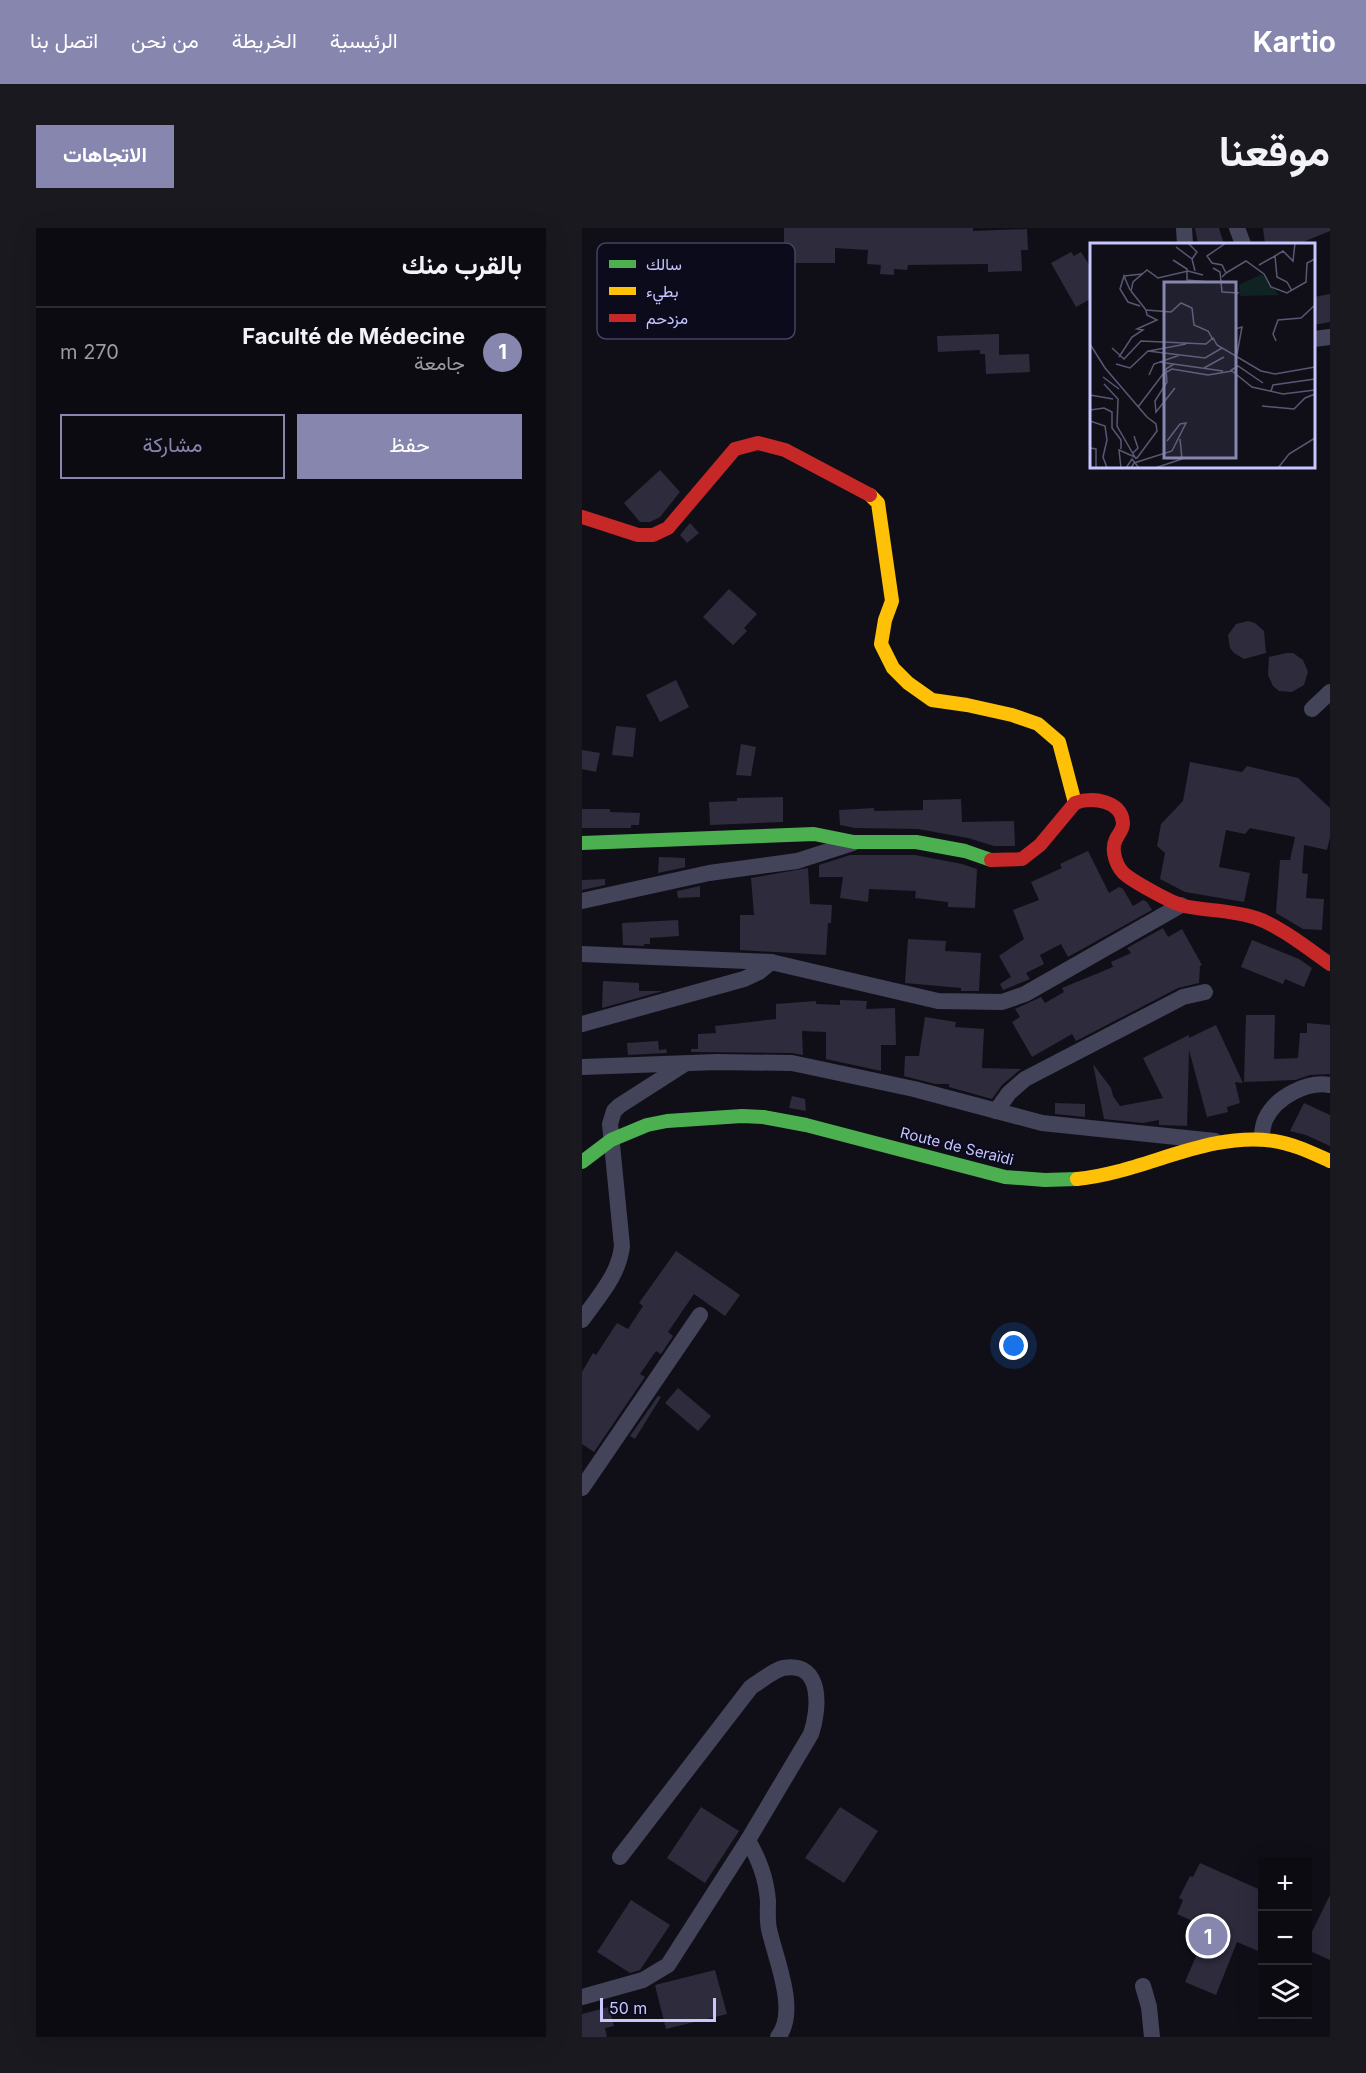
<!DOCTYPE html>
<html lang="ar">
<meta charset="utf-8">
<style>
body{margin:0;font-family:Inter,Vazirmatn,sans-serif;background:#1a1920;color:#f1f3f6;direction:rtl}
.controls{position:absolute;right:18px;bottom:18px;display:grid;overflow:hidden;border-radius:0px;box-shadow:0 6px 24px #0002}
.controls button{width:54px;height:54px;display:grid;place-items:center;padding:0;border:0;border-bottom:2px solid #2c2b32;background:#0c0b12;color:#f1f3f6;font:30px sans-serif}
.scale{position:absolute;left:18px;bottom:15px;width:116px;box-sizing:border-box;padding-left:6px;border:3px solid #c7c6ff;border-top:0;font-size:16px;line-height:21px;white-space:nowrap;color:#c7c6ff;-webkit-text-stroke:4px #0c0b1c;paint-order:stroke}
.you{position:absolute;left:432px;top:1118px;width:21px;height:21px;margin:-15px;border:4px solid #fff;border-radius:50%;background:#1a73e8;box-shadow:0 0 0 9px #1a73e833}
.badge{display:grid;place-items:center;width:39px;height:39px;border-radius:50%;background:#8786ae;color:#fff;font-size:20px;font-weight:700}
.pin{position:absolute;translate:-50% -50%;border:3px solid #fff;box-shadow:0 2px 6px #0006}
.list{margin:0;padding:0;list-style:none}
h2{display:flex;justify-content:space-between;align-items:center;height:78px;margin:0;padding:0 24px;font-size:26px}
h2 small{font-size:20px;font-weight:400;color:#9a9b9f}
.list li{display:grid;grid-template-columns:39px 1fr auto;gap:18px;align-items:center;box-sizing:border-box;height:90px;padding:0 24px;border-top:2px solid #2c2b32}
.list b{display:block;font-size:22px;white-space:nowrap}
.list p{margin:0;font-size:20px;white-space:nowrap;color:#9a9b9f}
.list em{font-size:20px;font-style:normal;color:#9a9b9f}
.actions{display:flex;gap:12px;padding:18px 24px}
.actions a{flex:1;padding:14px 0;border:2px solid #8786ae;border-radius:0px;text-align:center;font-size:21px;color:#8786ae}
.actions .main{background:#8786ae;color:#fff}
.icon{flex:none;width:33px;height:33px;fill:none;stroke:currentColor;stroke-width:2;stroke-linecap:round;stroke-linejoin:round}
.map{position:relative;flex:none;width:748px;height:1809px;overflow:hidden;direction:ltr;border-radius:0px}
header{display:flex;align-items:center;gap:36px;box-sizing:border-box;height:84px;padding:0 30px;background:#8786ae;color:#fff}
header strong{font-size:28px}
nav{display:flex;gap:33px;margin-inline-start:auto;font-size:21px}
.intro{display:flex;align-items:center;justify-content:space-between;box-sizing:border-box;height:144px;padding:0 36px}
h1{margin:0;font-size:42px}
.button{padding:15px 27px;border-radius:0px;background:#8786ae;color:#fff;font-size:21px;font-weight:700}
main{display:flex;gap:36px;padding:0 36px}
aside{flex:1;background:#0c0b12;border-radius:0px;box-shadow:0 6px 24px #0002}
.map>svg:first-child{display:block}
.building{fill:#2d2b3c}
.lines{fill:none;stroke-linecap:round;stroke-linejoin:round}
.street{stroke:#434459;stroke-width:16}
.fast{stroke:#4caf50;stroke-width:14}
.slow{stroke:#ffc107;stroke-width:14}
.jam{stroke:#c62828;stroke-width:14}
.labels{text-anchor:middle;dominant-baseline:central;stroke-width:4.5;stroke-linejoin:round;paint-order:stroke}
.street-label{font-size:15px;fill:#c7c6ff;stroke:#0c0b1c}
.inset-road{fill:none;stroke:#595874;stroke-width:1.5}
.view{fill:#8786ae;fill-opacity:0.15;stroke:#8786ae;stroke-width:3}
.inset-edge{fill:none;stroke:#c7c6ff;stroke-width:3}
.key{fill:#0c0b1c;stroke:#444360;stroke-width:1.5}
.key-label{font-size:16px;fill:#c7c6ff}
</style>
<header>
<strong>Kartio</strong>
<nav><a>الرئيسية</a><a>الخريطة</a><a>من نحن</a><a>اتصل بنا</a></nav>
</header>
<div class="intro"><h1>موقعنا</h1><a class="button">الاتجاهات</a></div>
<main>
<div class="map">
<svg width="748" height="1809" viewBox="0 0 748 1809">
<rect width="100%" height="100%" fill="#100f18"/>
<g class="building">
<polygon points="202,0 391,0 391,3 445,1 446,22 439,22 440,43 406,44 406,36 326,37 325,42 312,41 312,47 298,46 299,37 285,36 286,22 253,20 253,35 202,35"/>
<polygon points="613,0 637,0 642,16 616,16"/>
<polygon points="681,0 748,0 748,3 716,16 683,16"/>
<polygon points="489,24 492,28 499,24 510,41 510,70 494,79 469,35"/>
<polygon points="748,66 748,94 732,97 732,69"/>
<polygon points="417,106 417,127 447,126 448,144 404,146 403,126 398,126 398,122 356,124 355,108"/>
<polygon points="78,242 98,264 78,289 68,294 58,294 42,275"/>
<polygon points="108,295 117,305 105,315 98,307"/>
<polygon points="147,361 175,386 162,400 165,403 151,417 121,389"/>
<polygon points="666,393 673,395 682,403 684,425 662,431 652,425 648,420 646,407 654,396"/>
<polygon points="704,425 711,425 721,432 726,444 722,457 710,464 697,463 691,458 686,447 687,429"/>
<polygon points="94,452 107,479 78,494 64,467"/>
<polygon points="34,498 54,500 51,529 30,527"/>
<polygon points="159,516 174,519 169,548 154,547"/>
<polygon points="0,522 18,525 14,544 0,541"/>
<polygon points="608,534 660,544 665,538 716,550 748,580 748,609 745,622 722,617 720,645 726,646 724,670 742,671 740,702 721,701 694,685 698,632 708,632 713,609 668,600 663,606 644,602 637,639 668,645 662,674 603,664 578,651 583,625 575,618 579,596 601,573"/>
<polygon points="201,569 201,594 128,597 127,574 155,573 155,570"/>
<polygon points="379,571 380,594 432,593 433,618 412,618 386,610 336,601 273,600 258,597 257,582 292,580 292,583 341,582 341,572"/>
<polygon points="0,581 28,581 28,584 58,585 57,597 49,597 49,600 0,600"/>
<polygon points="506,623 527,665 537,659 541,661 551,678 561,672 565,674 570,682 486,729 479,716 458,727 462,736 444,745 448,751 421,762 418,756 429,749 417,728 442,711 431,682 457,672 449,654 480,640 478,636"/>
<polygon points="268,627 333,627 380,636 395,641 393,680 366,679 366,674 333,670 334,663 287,661 286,674 258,670 261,649 237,649 237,637"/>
<polygon points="77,629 103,630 103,639 109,638 76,645"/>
<polygon points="226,640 228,676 250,677 249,695 246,695 244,727 158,722 158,687 172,687 169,650"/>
<polygon points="23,651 23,657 0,662 0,652"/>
<polygon points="118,658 118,669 96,670 95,663"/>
<polygon points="96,692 97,708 68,710 68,716 62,716 62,718 41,717 40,695"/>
<polygon points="581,700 586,709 600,701 620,737 618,738 617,755 596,760 494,813 490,806 450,829 430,794 438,789 433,781 459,769 463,775 482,764 480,760 531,739 529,734 549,725 545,720"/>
<polygon points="326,711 364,713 363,723 399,725 397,763 379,763 379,760 323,755"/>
<polygon points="670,712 717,731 730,740 722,759 703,751 701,756 659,739"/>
<polygon points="21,753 57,755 57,763 81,763 20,780"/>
<polygon points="258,772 285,773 284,781 313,780 314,817 299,817 299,843 244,831 244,804 220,803 221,827 210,825 109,824 109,821 116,821 116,806 134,805 133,798 194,791 194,776 234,773 234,776 258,777"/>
<polygon points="664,787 693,787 692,831 716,830 718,805 725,805 725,795 748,797 748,846 728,847 713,852 662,854"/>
<polygon points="343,789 374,794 373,799 402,801 400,840 439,841 420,857 410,871 367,859 367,856 353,856 322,848 323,828 337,828"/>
<polygon points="634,797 661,855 653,854 658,875 645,879 646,884 625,889 607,822 605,898 577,897 577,892 561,895 522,891 511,836 529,860 531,868 538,878 581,870 561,830 607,807 607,810"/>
<polygon points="76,813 77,822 84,821 85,825 46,827 45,815"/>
<polygon points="210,868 223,871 224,883 207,880"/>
<polygon points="473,875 503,876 503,889 473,886"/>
<polygon points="722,875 748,887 748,918 724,907 708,903"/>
<polygon points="94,1023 158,1067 143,1088 112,1066 86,1104 91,1108 79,1126 74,1123 58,1146 63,1149 12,1224 0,1216 0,1144 11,1125 14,1127 35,1095 46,1101 61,1078 57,1075"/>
<polygon points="96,1160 129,1188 116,1203 83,1175"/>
<polygon points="76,1168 79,1169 53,1211 48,1208"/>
<polygon points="119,1579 157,1603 123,1655 85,1630"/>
<polygon points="258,1579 296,1603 262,1655 223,1630"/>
<polygon points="618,1635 681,1663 681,1725 655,1714 634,1767 603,1754 626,1700 595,1686 601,1672 597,1670 608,1648 611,1649"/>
<polygon points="748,1667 748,1732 726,1722 726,1712"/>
<polygon points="49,1672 88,1697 58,1742 48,1745 15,1724"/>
<polygon points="133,1742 145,1786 84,1801 73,1757"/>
<polygon points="27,1779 32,1798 23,1800 25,1809 0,1809 0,1786"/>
</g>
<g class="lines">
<g class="street">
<polyline points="602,0 603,16"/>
<polyline points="655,0 661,16"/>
<polyline points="732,111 748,109"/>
<polyline points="730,481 748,464"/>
<polyline points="0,673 127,645 215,633 271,615"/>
<polyline points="0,726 189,734 356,773 420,774 443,766 599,677"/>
<polyline points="0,796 162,751 177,744 189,734"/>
<polyline points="0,839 135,834 210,835 332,861 460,895 633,913"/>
<polyline points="414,883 427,865 443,851 601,769 623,764"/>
<path d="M679 911C680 905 681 897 683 892 693 869 725 853 748 857"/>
<path d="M0 1092C16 1069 37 1047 40 1018L28 896 32 883 37 878 101 837"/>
<polyline points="0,1260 118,1087"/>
<path d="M166 1612C177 1632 184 1649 186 1673 186 1682 185 1692 187 1701 193 1730 217 1783 196 1809"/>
<polyline points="561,1758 567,1779 570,1809"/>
<path d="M0 1769 61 1752 86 1737 166 1612 229 1506C237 1483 242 1432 201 1440 190 1443 179 1453 169 1459L38 1629"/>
</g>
<g class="fast">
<polyline points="0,615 232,606 272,614 334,614 383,623 409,632"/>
<polyline points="0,934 29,912 65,897 85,893 160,888 181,889 224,897 423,949 463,952 495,951"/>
</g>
<g class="slow">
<polyline points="288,267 296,275 310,373 303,392 299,416 311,440 326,455 350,472 385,477 430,487 456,496 477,514 493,575"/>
<path d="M495 951C561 945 625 903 692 913 712 916 730 925 748 933"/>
</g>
<g class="jam">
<polyline points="0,289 56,307 71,307 86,300 153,221 176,215 203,222 288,267"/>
<path d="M409 632 440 631 458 617 493 575C510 569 540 572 541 595 541 602 537 605 534 611 528 623 535 641 545 648 556 656 590 675 602 678 625 683 651 682 674 690 696 697 728 722 748 736"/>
</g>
</g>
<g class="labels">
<g class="street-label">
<text transform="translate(375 918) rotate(14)">Route de Seraïdi</text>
</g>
</g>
<g transform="translate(508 15)">
<rect width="225" height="225" fill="#100f18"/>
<path d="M172 31 189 52 150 53 149 42Z" fill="#0e2322"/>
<path class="inset-road" d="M98 0 107 9 102 16M86 4 102 16 105 28M83 17 97 26V37L119 39M169 22 185 13M123 25 130 29 132 49 149 50M136 30 156 18 174 31 181 44 197 50 216 39 217 20 225 16M113 32 98 28 68 35 57 27 43 39 41 48 56 67 81 69 91 60 102 65 104 82 118 88 122 95M34 33 52 31M132 34 136 30 132 22 122 20 117 13 136 0M40 47 34 33 30 46 38 59 50 63M202 48 197 39 187 34 185 13 193 8 203 18 205 0M145 86 152 84 147 111M186 98 183 91 188 77 211 75 225 62M0 101 15 125 57 174M22 105 34 116 51 98 116 101 123 95 127 102 171 128 185 131 225 124M59 108 96 101M29 114 42 94 53 87 47 86 67 77 57 72 56 67M69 119 133 128M26 121 40 125 58 108 115 115 132 105M84 121 76 126 77 139 65 158 66 169 85 145M114 125 134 114M140 128 148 123 173 140M59 132 64 121 90 112M13 134 29 146M14 141 28 156 27 183 46 216M181 148 183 142 225 136M0 152 23 156M172 163 204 166 215 155 225 151M48 164 73 131 82 126 118 132 142 128 162 144 193 151 225 147M0 167 14 165 22 169V185L31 197V206M0 178 15 183 17 197 13 214 17 225M0 205 6 206V225M43 210 48 205 44 193M31 225 29 207 47 215 67 188 66 181 57 174M36 225 42 216 49 225M41 225 44 220 82 208 96 180 90 181 77 198M65 225 92 216 90 196M188 225 199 211 225 195"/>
<path class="view" d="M74 39H146V215H74Z"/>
<rect width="225" height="225" class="inset-edge"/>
</g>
<rect x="15" y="15" width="198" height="96" rx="9" class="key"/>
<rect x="27" y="32" width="27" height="8" fill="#4caf50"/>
<rect x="27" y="59" width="27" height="8" fill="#ffc107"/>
<rect x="27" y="86" width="27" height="8" fill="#c62828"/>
<g class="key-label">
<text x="64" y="42">سالك</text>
<text x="64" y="69">بطيء</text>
<text x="64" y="96">مزدحم</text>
</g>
</svg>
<div class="controls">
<button>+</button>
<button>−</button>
<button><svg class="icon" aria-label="layers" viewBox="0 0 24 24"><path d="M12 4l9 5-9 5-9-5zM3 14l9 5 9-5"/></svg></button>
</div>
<div class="scale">50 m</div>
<div class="you"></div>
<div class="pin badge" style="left:626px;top:1708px">1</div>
</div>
<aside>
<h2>بالقرب منك<small></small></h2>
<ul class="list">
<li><span class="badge">1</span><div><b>Faculté de Médecine</b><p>جامعة</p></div><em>270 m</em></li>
</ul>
<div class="actions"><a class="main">حفظ</a><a>مشاركة</a></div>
</aside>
</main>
